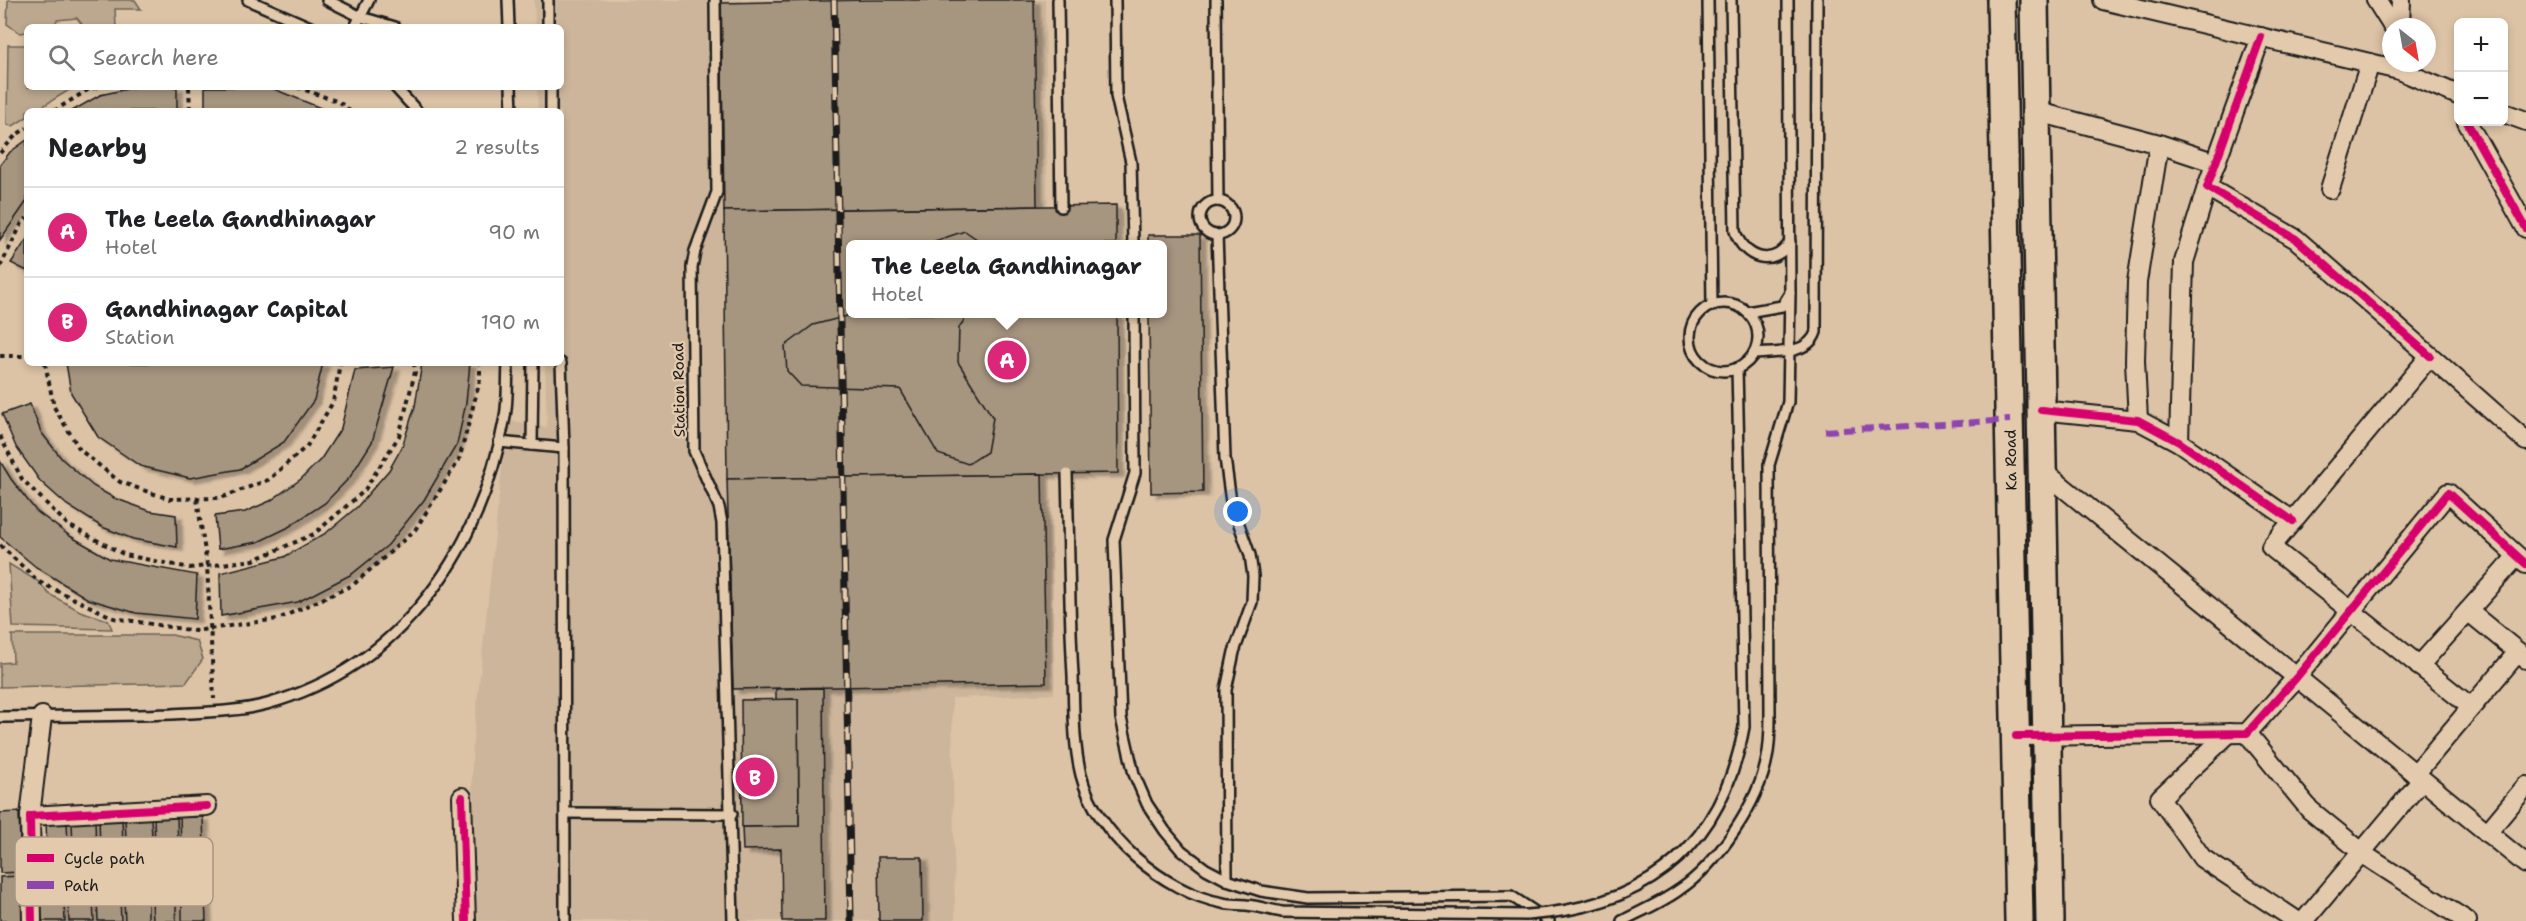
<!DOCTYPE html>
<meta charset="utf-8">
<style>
body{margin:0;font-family:"Shantell Sans",sans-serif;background:#f6f6f6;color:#202124}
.controls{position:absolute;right:18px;top:18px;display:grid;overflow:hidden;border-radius:9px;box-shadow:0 3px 9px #0003}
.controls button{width:54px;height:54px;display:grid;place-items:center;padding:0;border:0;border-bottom:2px solid #e0e0e0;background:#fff;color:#202124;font:30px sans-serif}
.compass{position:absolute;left:2382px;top:18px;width:54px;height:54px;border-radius:50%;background:#fff;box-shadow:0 3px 9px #0003;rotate:149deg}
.you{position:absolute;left:1238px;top:512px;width:21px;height:21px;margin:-15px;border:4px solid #fff;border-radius:50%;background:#1a73e8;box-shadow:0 0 0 9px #1a73e833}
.badge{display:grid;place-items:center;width:39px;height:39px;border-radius:50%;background:#db2777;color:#fff;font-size:20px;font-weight:700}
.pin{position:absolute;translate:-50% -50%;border:3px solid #fff;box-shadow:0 2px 6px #0006}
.popup{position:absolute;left:846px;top:240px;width:321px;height:78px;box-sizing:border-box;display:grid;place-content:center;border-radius:9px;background:#fff;filter:drop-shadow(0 2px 4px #0005);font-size:20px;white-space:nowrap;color:#757577}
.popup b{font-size:22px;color:#202124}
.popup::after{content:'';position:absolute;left:50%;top:100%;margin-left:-12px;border:12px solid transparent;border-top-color:#fff}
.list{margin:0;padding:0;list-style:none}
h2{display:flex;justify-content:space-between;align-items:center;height:78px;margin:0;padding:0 24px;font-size:26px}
h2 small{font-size:20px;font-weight:400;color:#757577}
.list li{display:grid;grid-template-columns:39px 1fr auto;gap:18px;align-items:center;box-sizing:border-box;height:90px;padding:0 24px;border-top:2px solid #e0e0e0}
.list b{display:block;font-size:22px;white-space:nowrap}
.list p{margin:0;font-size:20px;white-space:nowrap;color:#757577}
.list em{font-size:20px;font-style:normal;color:#757577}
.icon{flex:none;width:33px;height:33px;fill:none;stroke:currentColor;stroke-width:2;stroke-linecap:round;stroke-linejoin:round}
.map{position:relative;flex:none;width:2526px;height:921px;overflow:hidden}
.search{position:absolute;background:#fff;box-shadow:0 3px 9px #0003;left:24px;top:24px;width:540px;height:66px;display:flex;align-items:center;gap:15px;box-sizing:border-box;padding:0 21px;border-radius:9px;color:#757577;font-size:22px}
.panel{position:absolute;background:#fff;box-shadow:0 3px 9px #0003;left:24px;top:108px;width:540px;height:258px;border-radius:9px}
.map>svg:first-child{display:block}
.built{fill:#ccb59a}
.green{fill:#bca88f;stroke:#6c6256;stroke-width:1.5}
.building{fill:#a6957f;stroke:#1c1c1c;stroke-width:1.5;filter:url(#shadow)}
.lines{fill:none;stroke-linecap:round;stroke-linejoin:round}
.service-casing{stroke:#1c1c1c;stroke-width:14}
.minor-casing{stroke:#1c1c1c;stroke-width:22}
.primary-casing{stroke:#1c1c1c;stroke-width:32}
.path{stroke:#1c1c1c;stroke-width:4;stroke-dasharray:4.5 4.5;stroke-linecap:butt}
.service{stroke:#e4caac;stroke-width:9}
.minor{stroke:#e4caac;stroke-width:18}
.primary{stroke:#e4caac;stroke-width:27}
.rail-casing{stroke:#1c1c1c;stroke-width:7}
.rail{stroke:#e4caac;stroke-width:4.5;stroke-dasharray:14;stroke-linecap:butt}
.service-bridge-casing{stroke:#1c1c1c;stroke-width:14;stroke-linecap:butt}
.service-bridge{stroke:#e4caac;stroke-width:9}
.quiet{stroke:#8e44ad;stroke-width:6;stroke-dasharray:12 6;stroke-linecap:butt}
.cycleway-casing{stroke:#e4caac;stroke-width:11}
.cycleway{stroke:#d6006c;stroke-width:8}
.labels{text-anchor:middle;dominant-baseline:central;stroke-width:4.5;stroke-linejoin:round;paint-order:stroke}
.street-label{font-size:15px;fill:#1c1c1c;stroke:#e4caac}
.key{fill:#e4caac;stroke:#a89681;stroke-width:1.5}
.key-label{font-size:16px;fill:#1c1c1c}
</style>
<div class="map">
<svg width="2526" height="921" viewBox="0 0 2526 921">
<defs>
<filter id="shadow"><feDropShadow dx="6" dy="4" stdDeviation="1.5" flood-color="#0004"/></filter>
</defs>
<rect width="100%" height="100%" fill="#dcc3a6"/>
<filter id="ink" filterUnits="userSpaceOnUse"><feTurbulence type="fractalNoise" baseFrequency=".0167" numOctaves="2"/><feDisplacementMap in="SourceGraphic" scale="12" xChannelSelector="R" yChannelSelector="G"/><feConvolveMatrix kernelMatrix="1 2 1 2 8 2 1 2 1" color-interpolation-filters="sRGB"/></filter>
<g filter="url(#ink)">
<polygon class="built" points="534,0 1045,0 1048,244 851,244 851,314 1049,314 1054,694 952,698 955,921 473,921 472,751 507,420 547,427 545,363 561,363 561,111 538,111 537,87 561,87 561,27 535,27"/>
<g class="green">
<polygon points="8,0 135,0 141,9 115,9 116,27 84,27 77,18 57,20 53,27 27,27 27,32 20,33 7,24"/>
<polygon points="8,45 27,45 27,87 74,87 35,111 27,111 27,117 13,126 7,125"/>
<polygon points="9,564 39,582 49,594 80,611 108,620 112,629 13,627"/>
<polygon points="12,635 172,635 197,641 203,659 186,683 0,687 0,663 13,662"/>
</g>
<g class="building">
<polygon points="867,0 1034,0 1037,206 724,211 721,3"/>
<polygon points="136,87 177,87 177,111 72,111 100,95"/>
<polygon points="205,87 269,87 328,111 205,111"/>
<polygon points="27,140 27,201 0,240 0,165 10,152"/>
<polygon points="1116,205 1116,244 851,244 851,314 1117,314 1118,473 727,479 724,211"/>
<polygon points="965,231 984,244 933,244 935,241"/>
<polygon points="1148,235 1200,235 1203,492 1151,493 1149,314 1163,314 1163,244 1148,244"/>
<polygon points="27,239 27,271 11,263"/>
<polygon points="855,314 968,314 959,328 958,362 993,418 987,452 968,464 938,454 900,389 801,386 787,371 785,346 813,325"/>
<polygon points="66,363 323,363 314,400 284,442 240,469 190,478 140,466 98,437 71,393"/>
<polygon points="422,363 470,363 466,403 457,444 424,500 388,545 352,574 298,602 221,616 220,573 284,557 326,533 357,507 389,470 402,447 415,406"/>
<polygon points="394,367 372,442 350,477 325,503 287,528 258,542 218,549 215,516 245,512 270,501 301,479 321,459 341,428 355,370"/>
<polygon points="30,404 41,432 62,459 93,486 114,498 150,511 176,515 177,547 133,539 102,527 67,505 40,481 16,447 2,414"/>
<polygon points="0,461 11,479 36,511 70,536 110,559 197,575 195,619 136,613 88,599 36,567 0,537"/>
<polygon points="1042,474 1046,683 733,689 727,479"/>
<polygon points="823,688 825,921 782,921 781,849 743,850 742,827 799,826 798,699 776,700 776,689"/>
<polygon points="798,699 799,826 742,827 741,700"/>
<polygon points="19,812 21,872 0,873 0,813"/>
<polygon points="177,816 179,877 156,878 154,817"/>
<polygon points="122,817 124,877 101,878 99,818"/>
<polygon points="180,817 203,817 205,877 182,878"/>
<polygon points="151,818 154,877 128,879 125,819"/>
<polygon points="67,819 68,851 47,852 46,820"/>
<polygon points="95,820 97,881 74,881 72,821"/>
<polygon points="878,857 922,857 923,921 879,921"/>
<polygon points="21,876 23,921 0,921 0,877"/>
<polygon points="205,897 206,921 182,921 182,898"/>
<polygon points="97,898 120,898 121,921 98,921"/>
<polygon points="176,899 176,921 153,921 152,900"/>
<polygon points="93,900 94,921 69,921 68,901"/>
<polygon points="148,900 148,921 125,921 124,901"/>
<polygon points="64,903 65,921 40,921 39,904"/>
</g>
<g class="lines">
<g class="service-casing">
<g id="service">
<polyline points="248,0 310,27"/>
<polyline points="327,0 361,17 395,27"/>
<polyline points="508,0 509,27"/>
<polyline points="548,0 548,27"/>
<polyline points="715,0 717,192 695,251 692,267 694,451 719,507 722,523 733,921"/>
<polyline points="1058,0 1061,207"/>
<polyline points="1115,0 1116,96 1131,162 1133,244"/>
<polyline points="1216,0 1218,201"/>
<polyline points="1708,0 1712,306"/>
<path d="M1731 0 1735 231C1743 258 1773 269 1790 242"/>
<polyline points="355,27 369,0"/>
<polyline points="395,87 417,111"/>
<polyline points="511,87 512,111"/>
<polyline points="551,87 551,111"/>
<circle cx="1217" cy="218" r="17"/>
<polyline points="1217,235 1225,458 1231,502 1250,555 1253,576 1252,602 1234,652 1226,690 1227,880"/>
<circle cx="1724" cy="337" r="34"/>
<polyline points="1747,312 1782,306 1790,293 1788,0"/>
<polyline points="1134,314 1135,473 1114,540 1121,718 1134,774 1147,804 1165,831 1181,850 1206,869 1227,880 1261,891 1308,898 1511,896 1549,921"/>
<path d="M1754 354C1774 352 1809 355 1816 332L1817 0"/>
<polyline points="561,363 564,448 565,921"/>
<polyline points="1737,368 1739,456"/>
<polyline points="499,442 564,448"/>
<polyline points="532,445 533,363"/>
<path d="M0 717C57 716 115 716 172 714 203 712 237 712 267 704 403 666 480 551 505 417 508 400 507 381 508 363"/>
<polyline points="566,813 732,814"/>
<path d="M1622 921C1641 911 1661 903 1679 890 1717 865 1759 802 1767 758 1770 744 1770 730 1770 716L1769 465 1788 402 1790 293"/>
</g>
</g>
<g class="minor-casing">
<g id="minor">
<polyline points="2103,0 2399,70 2458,95"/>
<polyline points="2376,0 2393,27"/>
<polyline points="2400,27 2401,0"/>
<polyline points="2261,37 2207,187 2296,239 2430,356"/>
<polyline points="2035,111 2159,144 2216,163"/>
<polyline points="2504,113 2526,121"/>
<polyline points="2467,122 2526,228"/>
<polyline points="2330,189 2370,63"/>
<polyline points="2041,410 2138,420 2179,442 2293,521"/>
<polyline points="2138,420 2135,361 2137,282 2159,144"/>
<polyline points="2179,442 2184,262 2207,187"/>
<polyline points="2042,470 2526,864"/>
<polyline points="2468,611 2518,652"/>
<polyline points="2419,666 2517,556"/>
<polyline points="2471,707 2271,547 2430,356 2526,441"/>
<polyline points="2229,733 2160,798 2202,858 2297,921"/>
<polyline points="2247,733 2310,810 2369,858 2467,921"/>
<polyline points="2016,736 2247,733 2296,678 2448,493 2526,564"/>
<polyline points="2415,774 2518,652 2526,659"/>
<polyline points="462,797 466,921"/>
<polyline points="30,816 42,716"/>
<polyline points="2487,833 2526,786"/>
<polyline points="31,886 199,882"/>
<polyline points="32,921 30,816 207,806"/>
<polyline points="2304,921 2422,780"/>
</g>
</g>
<g class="primary-casing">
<g id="primary">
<polyline points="2001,0 2019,921"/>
<polyline points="2034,0 2050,921"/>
</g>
</g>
<g class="path">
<polyline points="189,87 190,111"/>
<polyline points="297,87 339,102 350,111"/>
<polyline points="54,111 89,89 98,87"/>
<polyline points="0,153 16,135 27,128"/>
<polyline points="0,267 22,223 27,218"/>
<polyline points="0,356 27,356"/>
<polyline points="45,363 54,407 80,450 120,482 169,499 220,498 268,480 307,446 333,402 340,363"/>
<polyline points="0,436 22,479 68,525 125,555 190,568 254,560 314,534 364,491 399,436 415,372 414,363"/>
<polyline points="197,499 207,565 214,699"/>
<polyline points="0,545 39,582 114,618 195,631 278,619 353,585 415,530 459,460 480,380 480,363"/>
</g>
<use href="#service" class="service"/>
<use href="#minor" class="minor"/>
<use href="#primary" class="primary"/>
<g class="rail-casing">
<polyline id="rail" points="834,0 851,921"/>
</g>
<use href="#rail" class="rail"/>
<g class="service-bridge-casing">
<path id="service-bridge" d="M1067 474C1069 541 1069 608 1073 675 1074 707 1073 743 1081 775 1096 834 1163 892 1223 903 1230 905 1238 904 1246 905 1258 906 1270 910 1282 912L1527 915C1647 907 1722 847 1744 727L1739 456"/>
</g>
<use href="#service-bridge" class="service-bridge"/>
<polyline class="quiet" points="1825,431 2010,420"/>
<g class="cycleway-casing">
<g id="cycleway">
<polyline points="2261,37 2207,187 2296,239 2430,356"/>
<polyline points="2467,122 2526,228"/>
<polyline points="2041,410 2138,420 2179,442 2293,521"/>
<polyline points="2016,736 2247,733 2296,678 2448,493 2526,564"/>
<polyline points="462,797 466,921"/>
<polyline points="32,921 30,816 207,806"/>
</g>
</g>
<use href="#cycleway" class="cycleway"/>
</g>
</g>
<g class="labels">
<g class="street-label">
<text transform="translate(679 390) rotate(-91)">Station Road</text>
<text transform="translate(2011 460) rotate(-91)">Ka Road</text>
</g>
</g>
<rect x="15" y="837" width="198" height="69" rx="9" class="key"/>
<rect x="27" y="854" width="27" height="8" fill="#d6006c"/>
<rect x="27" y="881" width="27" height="8" fill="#8e44ad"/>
<g class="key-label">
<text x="64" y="864">Cycle path</text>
<text x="64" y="891">Path</text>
</g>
</svg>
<div class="controls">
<button>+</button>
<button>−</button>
</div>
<svg class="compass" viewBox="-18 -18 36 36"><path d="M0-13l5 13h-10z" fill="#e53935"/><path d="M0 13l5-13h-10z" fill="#757577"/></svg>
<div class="you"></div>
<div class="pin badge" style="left:1007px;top:360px">A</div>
<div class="popup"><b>The Leela Gandhinagar</b>Hotel</div>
<div class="pin badge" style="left:755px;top:777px">B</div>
<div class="search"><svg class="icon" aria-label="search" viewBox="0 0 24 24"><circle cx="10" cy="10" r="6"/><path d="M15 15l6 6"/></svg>Search here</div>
<section class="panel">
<h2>Nearby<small>2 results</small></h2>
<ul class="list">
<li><span class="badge">A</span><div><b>The Leela Gandhinagar</b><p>Hotel</p></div><em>90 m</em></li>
<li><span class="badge">B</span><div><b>Gandhinagar Capital</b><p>Station</p></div><em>190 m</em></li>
</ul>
</section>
</div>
